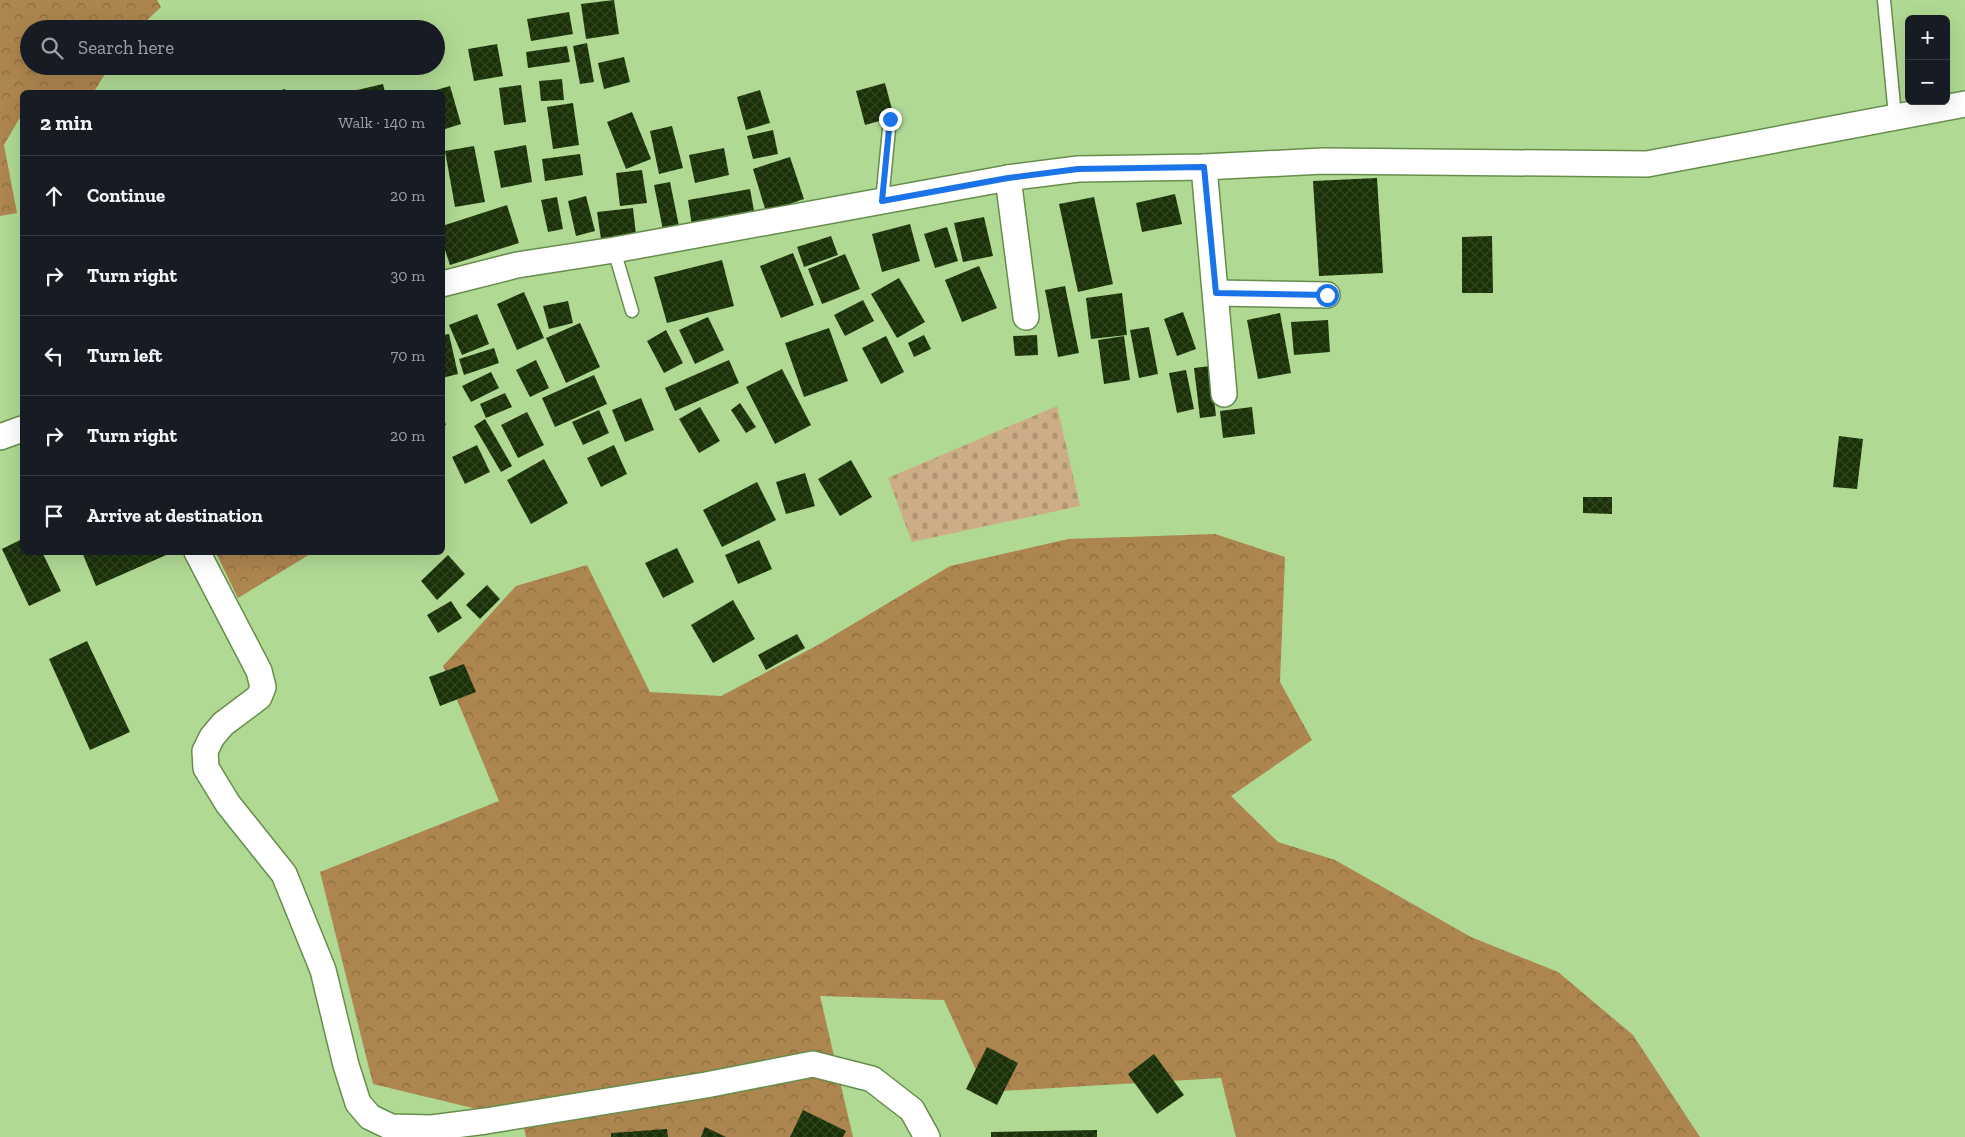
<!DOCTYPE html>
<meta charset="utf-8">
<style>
body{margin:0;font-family:"Zilla Slab",serif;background:#242831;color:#f1f3f6}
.controls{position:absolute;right:15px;top:15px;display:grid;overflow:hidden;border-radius:8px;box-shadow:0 5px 20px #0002}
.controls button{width:45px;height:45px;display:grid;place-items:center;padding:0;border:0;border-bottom:1px solid #363941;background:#171b24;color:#f1f3f6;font:25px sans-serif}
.stop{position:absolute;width:15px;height:15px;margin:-11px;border:4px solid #1a73e8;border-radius:50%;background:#fff}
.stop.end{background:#1a73e8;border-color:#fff;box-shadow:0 1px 5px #0008}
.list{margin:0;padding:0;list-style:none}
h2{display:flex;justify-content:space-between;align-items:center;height:65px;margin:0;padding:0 20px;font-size:21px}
h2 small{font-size:16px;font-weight:400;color:#9ea1a6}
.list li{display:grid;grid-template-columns:32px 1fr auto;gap:15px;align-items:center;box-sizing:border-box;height:80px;padding:0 20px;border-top:1px solid #363941}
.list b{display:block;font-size:19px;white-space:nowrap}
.list em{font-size:16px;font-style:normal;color:#9ea1a6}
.icon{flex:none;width:28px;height:28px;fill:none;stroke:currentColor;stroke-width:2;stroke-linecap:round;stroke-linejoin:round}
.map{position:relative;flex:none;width:1965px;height:1137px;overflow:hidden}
.search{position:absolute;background:#171b24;box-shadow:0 5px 20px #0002;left:20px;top:20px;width:425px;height:55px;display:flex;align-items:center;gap:12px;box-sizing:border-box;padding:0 18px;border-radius:28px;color:#9ea1a6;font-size:19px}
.panel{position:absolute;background:#171b24;box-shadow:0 5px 20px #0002;left:20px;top:90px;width:425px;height:465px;border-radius:8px}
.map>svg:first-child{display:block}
.forest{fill:url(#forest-crowns)}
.cemetery{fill:url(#cemetery-stones)}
.building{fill:url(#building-cross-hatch)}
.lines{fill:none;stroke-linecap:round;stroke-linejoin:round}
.service-casing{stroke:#678d4c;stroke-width:15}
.minor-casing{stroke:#678d4c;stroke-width:28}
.service{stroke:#fff;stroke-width:12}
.minor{stroke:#fff;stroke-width:25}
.route{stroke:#1a73e8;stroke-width:6}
</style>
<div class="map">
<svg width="1965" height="1137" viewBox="0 0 1965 1137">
<defs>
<pattern id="forest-crowns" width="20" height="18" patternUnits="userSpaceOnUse" patternTransform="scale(1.25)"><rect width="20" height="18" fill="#ad854e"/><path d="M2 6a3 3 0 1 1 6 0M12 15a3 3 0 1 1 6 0" fill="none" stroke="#8b6c3f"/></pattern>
<pattern id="cemetery-stones" width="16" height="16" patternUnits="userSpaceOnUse" patternTransform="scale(1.25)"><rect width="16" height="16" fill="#cdad85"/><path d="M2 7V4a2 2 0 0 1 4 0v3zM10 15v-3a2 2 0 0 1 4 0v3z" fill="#af9471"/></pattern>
<pattern id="building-cross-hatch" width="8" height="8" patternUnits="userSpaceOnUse" patternTransform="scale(1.25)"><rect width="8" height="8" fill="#1a3007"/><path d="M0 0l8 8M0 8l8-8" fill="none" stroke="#314521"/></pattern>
</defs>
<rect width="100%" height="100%" fill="#b0d994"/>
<g class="forest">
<polygon points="0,0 157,0 161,7 138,29 29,29 29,66 110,66 95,90 37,90 35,92 22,92 22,114 4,145 17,213 0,216"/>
<polygon points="1215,534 1285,557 1280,682 1312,740 1231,796 1278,842 1335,860 1471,937 1558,972 1633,1035 1700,1137 1236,1137 1221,1078 986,1092 944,1000 820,996 853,1137 526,1137 522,1120 373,1084 320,872 499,801 443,666 516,586 587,565 650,692 721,696 818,645 950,566 1068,539"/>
<polygon points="216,553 312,553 238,598"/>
</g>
<polygon class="cemetery" points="1057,406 1080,506 912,542 888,478"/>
<g class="building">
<polygon points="614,0 619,34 586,39 581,4"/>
<polygon points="569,12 573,34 531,41 527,19"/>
<polygon points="587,43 594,82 580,84 573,46"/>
<polygon points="497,44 503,76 474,81 468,49"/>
<polygon points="567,46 570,62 528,68 526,52"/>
<polygon points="624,57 630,82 604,89 598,63"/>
<polygon points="562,79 564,100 541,101 539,81"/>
<polygon points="885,83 894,117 865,125 856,91"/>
<polygon points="383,84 385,92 353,92 353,91"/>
<polygon points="521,85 526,122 504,125 499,88"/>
<polygon points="450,86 461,124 442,130 442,92 429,92"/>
<polygon points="285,89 286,92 273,92"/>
<polygon points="760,90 770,123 746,130 737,97"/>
<polygon points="573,103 579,145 553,149 547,107"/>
<polygon points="632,112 651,159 626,169 607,122"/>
<polygon points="672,126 683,168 659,174 650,131"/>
<polygon points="773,130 778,154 753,159 747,136"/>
<polygon points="526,145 532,182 501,188 494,151"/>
<polygon points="474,146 485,202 455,207 445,151"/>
<polygon points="724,148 729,175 695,183 689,155"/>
<polygon points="580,154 583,175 545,181 542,159"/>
<polygon points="790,157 804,199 766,212 753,169"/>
<polygon points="642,170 647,203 620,206 616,173"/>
<polygon points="1377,178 1383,273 1319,276 1313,181"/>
<polygon points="670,182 680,231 664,235 654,185"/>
<polygon points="750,189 755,216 692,226 688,200"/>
<polygon points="1175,194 1182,224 1142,232 1136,203"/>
<polygon points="586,196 595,231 576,236 568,201"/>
<polygon points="557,197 563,229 548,232 541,200"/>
<polygon points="1094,197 1113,284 1078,292 1059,204"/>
<polygon points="507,205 519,243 450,265 442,241 442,226"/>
<polygon points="633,208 636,235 601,239 597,212"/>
<polygon points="984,217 993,256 963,262 954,223"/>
<polygon points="910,224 920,261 882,272 872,234"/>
<polygon points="947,227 958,261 935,268 924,234"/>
<polygon points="831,236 838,255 804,267 797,247"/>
<polygon points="1492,236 1493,293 1462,293 1462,237"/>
<polygon points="793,253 814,305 781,318 760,266"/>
<polygon points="845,254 860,289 822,304 808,269"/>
<polygon points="722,260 734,306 667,323 654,277"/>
<polygon points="979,266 997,308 962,322 945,280"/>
<polygon points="899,278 925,322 897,338 871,294"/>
<polygon points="1065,286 1079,353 1058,357 1045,290"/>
<polygon points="524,292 544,338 517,350 497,304"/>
<polygon points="1122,293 1127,335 1091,339 1086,298"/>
<polygon points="863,300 874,321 845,336 834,315"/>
<polygon points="568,301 573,323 549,329 543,306"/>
<polygon points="1183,312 1196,349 1177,356 1164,319"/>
<polygon points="1280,313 1291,373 1258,379 1247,320"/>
<polygon points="477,314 489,344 462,355 449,325"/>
<polygon points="708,317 724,350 695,364 679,330"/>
<polygon points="1328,320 1330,352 1294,355 1291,322"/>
<polygon points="580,323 600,367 566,383 546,338"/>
<polygon points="1149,327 1158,374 1139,378 1130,330"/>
<polygon points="829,328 848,381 804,397 785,343"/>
<polygon points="666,330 683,363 664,373 647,341"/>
<polygon points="449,334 458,374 442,378 442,335"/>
<polygon points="924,335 931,349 914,357 908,343"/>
<polygon points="1037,335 1038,355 1015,356 1013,336"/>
<polygon points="886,336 904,372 881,384 862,348"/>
<polygon points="1124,336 1130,380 1104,384 1098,340"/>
<polygon points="494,348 499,363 464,375 459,359"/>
<polygon points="536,360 549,388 530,397 516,370"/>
<polygon points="729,360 739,383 675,411 665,388"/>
<polygon points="1210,366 1216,416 1200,418 1194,368"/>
<polygon points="782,369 811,425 775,444 746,387"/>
<polygon points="1186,370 1194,409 1177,413 1169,373"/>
<polygon points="491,372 499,388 471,402 462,386"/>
<polygon points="594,375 607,404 555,427 542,398"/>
<polygon points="505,393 512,407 486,418 480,404"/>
<polygon points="641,398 654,430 625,442 612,410"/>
<polygon points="740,403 756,427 746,433 731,410"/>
<polygon points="700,407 720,441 699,453 679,419"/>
<polygon points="1252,407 1255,434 1223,438 1220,411"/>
<polygon points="599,410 609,433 583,445 572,422"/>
<polygon points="527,412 544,445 518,458 501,425"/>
<polygon points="442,413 446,425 442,426"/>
<polygon points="485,419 512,466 501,472 474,426"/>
<polygon points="1839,436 1863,439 1857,489 1833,487"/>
<polygon points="477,445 490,472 465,484 452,457"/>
<polygon points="614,445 627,474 601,487 587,458"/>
<polygon points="544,459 568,503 531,524 507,480"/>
<polygon points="851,460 872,497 840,516 818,479"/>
<polygon points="805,473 815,506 786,514 776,482"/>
<polygon points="757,482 776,520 722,547 703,510"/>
<polygon points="1583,497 1612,497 1612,514 1583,513"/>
<polygon points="22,539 22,552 42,552 61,591 29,606 2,549"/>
<polygon points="759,540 772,569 738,584 725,555"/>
<polygon points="677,548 694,582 663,598 645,563"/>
<polygon points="82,552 173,552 96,586"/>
<polygon points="448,555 465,574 437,600 421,581"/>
<polygon points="487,585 500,599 480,619 466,605"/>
<polygon points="733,600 755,639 713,663 691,625"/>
<polygon points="451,601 462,618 438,633 427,615"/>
<polygon points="797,634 805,648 766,670 758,655"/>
<polygon points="87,641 130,732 90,750 49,659"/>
<polygon points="464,664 476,692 440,706 429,677"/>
<polygon points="987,1047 1018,1063 997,1105 966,1089"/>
<polygon points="1154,1054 1184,1095 1157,1114 1128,1074"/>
<polygon points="803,1110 846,1131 843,1137 790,1137"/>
<polygon points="705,1127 726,1137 701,1137"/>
<polygon points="667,1129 668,1137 611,1137 611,1133"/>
<polygon points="1097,1130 1097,1137 991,1137 991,1132"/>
</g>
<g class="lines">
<g class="service-casing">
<g id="service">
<polyline points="1884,0 1895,116"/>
<polyline points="882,201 890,119"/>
<polyline points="614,250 632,311"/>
</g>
</g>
<g class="minor-casing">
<g id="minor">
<polyline points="1204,167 1224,394"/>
<polyline points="1008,178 1026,317"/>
<polyline points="442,284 517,265 614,250 1008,178 1078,169 1204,167 1323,161 1647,164 1965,104"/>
<polyline points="1216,293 1327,295"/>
<polyline points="0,437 22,429"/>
<polyline points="197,552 259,671 263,687 259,697 223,724 212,737 205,751 206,768 228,804 284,874 323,970 346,1065 358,1103 370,1117 391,1127 432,1128 486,1121 706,1085 813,1064 872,1079 912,1110 927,1137"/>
</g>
</g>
<use href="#service" class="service"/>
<use href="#minor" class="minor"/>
</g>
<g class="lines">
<polyline class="route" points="890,119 882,201 1008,178 1078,169 1204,167 1216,293 1327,295"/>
</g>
</svg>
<div class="controls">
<button>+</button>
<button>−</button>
</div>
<div class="stop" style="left:1327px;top:295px"></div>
<div class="stop end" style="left:890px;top:119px"></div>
<div class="search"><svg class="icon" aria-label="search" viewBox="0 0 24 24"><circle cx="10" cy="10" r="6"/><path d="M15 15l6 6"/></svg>Search here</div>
<section class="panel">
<h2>2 min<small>Walk · 140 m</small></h2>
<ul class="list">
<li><svg class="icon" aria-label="ahead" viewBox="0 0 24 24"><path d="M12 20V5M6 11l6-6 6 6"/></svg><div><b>Continue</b></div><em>20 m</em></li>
<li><svg class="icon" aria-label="right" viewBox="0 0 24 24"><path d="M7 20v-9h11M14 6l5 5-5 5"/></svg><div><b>Turn right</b></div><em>30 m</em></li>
<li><svg class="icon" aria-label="left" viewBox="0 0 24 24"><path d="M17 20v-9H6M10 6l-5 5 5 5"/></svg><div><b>Turn left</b></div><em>70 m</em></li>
<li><svg class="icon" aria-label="right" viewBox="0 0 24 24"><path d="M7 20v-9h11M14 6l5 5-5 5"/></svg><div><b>Turn right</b></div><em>20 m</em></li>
<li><svg class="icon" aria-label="arrive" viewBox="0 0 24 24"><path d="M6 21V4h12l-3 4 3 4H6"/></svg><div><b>Arrive at destination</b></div></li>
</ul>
</section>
</div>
